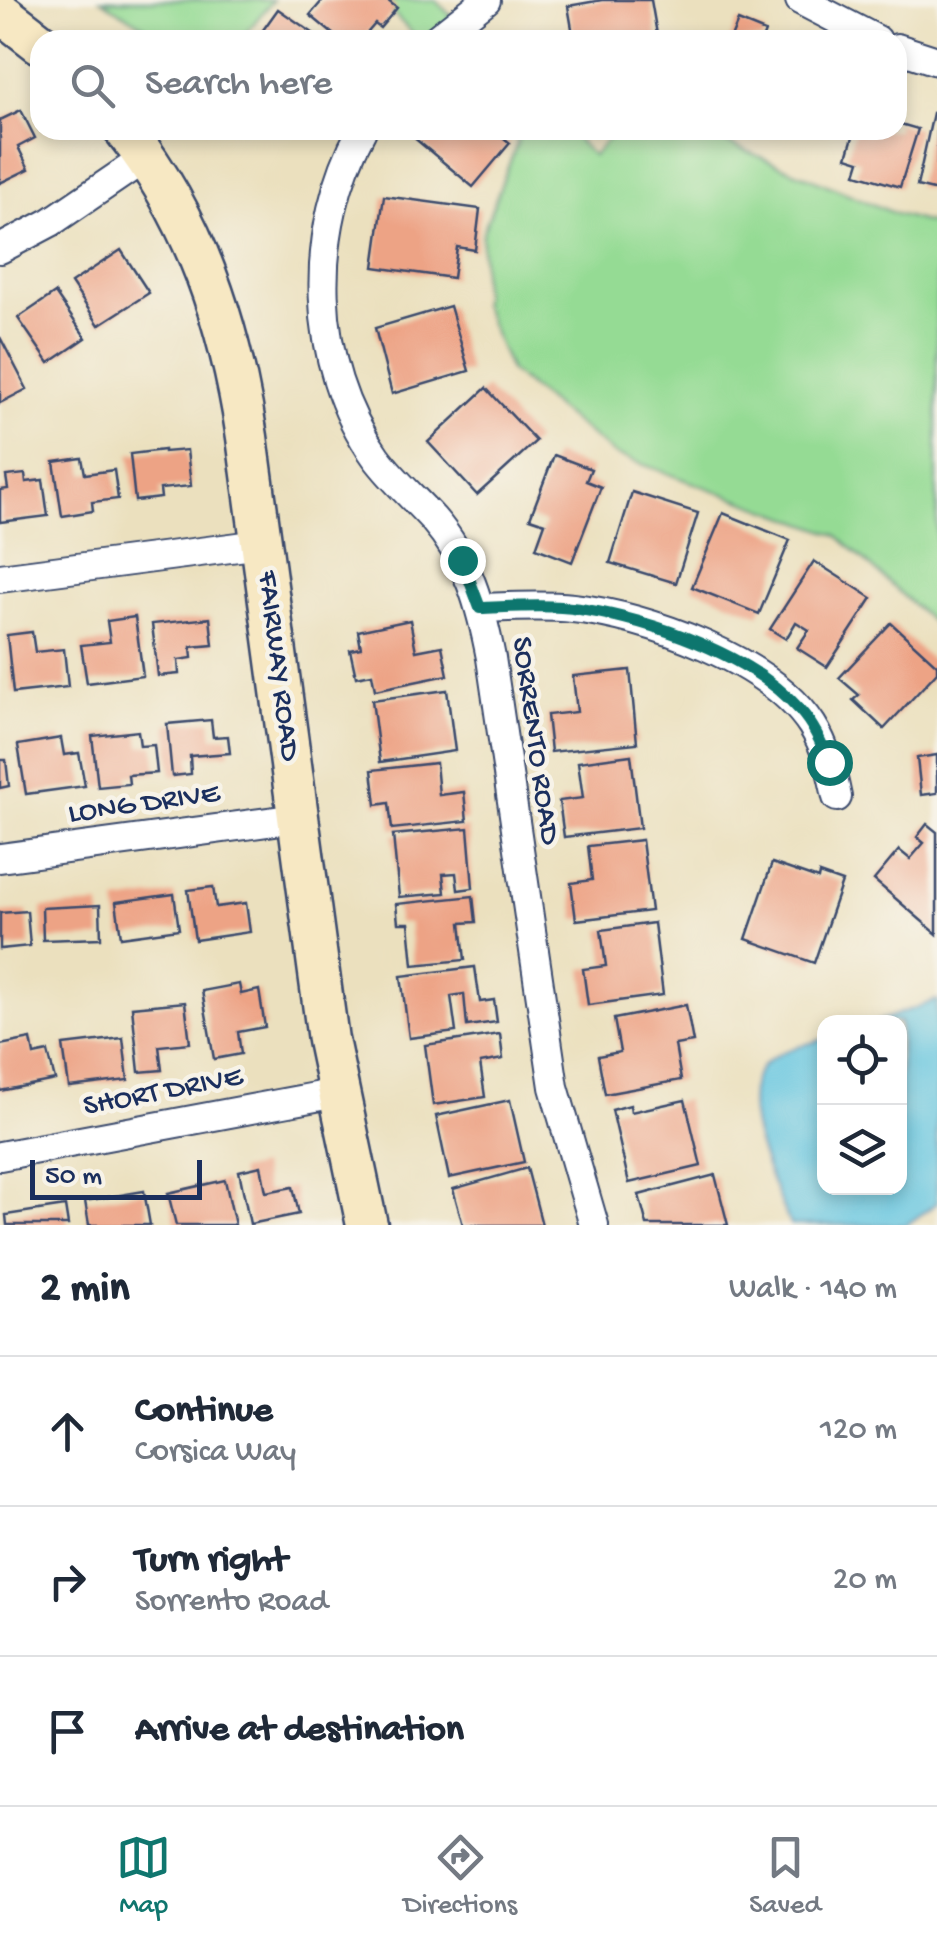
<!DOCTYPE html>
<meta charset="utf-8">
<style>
body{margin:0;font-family:"Gochi Hand",sans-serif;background:#f6f6f7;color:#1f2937}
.controls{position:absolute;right:30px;bottom:30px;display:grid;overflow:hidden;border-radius:20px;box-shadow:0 5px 15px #0003}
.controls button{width:90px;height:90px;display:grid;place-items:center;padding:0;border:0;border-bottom:2px solid #e0e1e3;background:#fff;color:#1f2937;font:50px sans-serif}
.scale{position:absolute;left:30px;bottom:25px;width:172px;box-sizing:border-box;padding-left:10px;border:5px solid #1b2f5e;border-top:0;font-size:28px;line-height:35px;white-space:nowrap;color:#1b2f5e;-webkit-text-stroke:8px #f7f3e8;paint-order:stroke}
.stop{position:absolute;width:30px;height:30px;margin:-22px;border:8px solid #0f766e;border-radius:50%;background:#fff}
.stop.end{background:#0f766e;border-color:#fff;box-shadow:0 2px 10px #0008}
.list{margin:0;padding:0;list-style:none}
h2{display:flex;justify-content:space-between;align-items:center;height:130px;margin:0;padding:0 40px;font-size:42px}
h2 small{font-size:32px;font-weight:400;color:#747a83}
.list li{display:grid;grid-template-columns:65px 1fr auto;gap:30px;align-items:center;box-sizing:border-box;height:150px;padding:0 40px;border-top:2px solid #e0e1e3}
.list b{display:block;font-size:38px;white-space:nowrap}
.list p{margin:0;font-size:32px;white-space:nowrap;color:#747a83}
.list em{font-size:32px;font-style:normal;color:#747a83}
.icon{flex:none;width:55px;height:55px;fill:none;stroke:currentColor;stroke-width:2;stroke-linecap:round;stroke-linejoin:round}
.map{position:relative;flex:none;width:937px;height:1225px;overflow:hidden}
.search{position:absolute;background:#fff;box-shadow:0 5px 15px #0003;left:30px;right:30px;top:30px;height:110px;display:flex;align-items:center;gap:25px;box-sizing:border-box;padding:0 35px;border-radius:30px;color:#747a83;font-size:38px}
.sheet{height:580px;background:#fff}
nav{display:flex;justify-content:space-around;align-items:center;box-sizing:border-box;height:140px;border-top:2px solid #e0e1e3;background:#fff;font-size:28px;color:#747a83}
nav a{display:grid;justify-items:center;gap:5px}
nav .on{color:#0f766e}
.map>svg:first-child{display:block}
.green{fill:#95db94;stroke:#588579;stroke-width:2.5}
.water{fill:#62c5e0;stroke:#3e7a9f;stroke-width:2.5}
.building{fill:#eda385}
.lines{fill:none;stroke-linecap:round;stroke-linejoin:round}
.street-casing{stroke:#3a4a6c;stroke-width:32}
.secondary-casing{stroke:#3a4a6c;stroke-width:45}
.street{stroke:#fff;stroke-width:28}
.secondary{stroke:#f7e8c3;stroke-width:40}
.route{stroke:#0f766e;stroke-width:12}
.labels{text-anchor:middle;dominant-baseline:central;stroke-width:9;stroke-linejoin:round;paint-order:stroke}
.street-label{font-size:30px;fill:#1b2f5e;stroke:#f7f3e8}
</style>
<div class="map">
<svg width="937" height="1225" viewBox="0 0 937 1225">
<rect width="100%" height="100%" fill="#f7f3e8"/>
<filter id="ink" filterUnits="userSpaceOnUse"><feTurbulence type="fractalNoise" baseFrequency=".01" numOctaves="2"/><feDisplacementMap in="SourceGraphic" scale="20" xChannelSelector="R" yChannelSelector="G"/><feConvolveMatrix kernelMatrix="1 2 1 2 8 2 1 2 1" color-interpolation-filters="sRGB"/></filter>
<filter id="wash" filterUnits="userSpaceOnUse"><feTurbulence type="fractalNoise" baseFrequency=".0048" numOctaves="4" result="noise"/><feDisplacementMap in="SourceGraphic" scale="40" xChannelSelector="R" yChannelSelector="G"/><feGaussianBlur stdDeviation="2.25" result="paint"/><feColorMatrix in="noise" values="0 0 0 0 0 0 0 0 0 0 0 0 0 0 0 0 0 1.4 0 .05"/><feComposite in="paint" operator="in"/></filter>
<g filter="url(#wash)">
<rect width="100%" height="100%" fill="#ebe0be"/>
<g class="green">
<polygon points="101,0 273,0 240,40 167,40"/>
<polygon points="380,0 435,0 476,40 419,40"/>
<polygon points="508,130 567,130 593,156 613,133 697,130 896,214 937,225 937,627 837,535 614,454 510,371 482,304 482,234 518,141"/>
</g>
<path class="water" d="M937 1000V1203L906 1225H790C775 1188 732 1105 761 1068 776 1050 803 1046 824 1039V1188H900V1022H876Z"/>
<g id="blocks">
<g class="building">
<polygon points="323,0 387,0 397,8 380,28 375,24 361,40 340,40 310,15"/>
<polygon points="602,0 651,0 658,40 574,40 568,6"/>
<polygon points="278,9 323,40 262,40 258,37"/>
<polygon points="738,21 765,32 762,40 730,40"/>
<polygon points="21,110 35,138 18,147 29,169 0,183 0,120"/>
<polygon points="933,113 937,114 937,191 917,186"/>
<polygon points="897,123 918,129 900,187 856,174 860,161 847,157 855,130 897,130"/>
<polygon points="417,130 494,130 510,143 473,187 412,136"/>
<polygon points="384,196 480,209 475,250 457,247 453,278 374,267"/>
<polygon points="121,250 149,293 99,325 71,283"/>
<polygon points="55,293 86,338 49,363 18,318"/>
<polygon points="450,306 469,371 392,394 375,328"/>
<polygon points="0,337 27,389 0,403"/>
<polygon points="486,388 536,441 477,495 428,442"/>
<polygon points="164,450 164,452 187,450 191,486 160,489 161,498 135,501 130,454"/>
<polygon points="554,455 591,469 586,481 601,487 572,562 536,548 545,523 530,518"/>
<polygon points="82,458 85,474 114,470 118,499 92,502 93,511 62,516 54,462"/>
<polygon points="25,474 26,482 43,480 48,516 0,522 0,490 8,489 6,476"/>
<polygon points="632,492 698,513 676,583 610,563"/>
<polygon points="723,513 790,540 759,614 692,587"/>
<polygon points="814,561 872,598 827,667 797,648 809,630 796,622 786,639 770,629"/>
<polygon points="135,617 143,676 87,683 81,645 110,642 107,621"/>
<polygon points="210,618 213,645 191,647 192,658 178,660 179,674 158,676 152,624"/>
<polygon points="410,620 416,651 442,646 448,675 375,690 372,674 356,677 350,650 361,648 358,631"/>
<polygon points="891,623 937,665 937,672 884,729 853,700 859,695 839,678"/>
<polygon points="32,632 35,652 64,649 68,687 13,693 7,635"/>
<polygon points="630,670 637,743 551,752 547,715 577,712 573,676"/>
<polygon points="447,690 455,751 380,762 372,700"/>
<polygon points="211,720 213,737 228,736 230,753 190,756 191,774 172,776 167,724"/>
<polygon points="138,731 140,746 154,745 157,773 128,775 129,784 98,787 92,736"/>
<polygon points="61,738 64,755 79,753 85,786 26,794 18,745"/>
<polygon points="631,755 640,828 564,837 559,801 583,798 578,762"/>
<polygon points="937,755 937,793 921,795 917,758"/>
<polygon points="0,760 6,760 9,786 0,788"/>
<polygon points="436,763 439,795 464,792 467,821 392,829 389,803 376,805 372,770"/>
<polygon points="927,824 937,832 937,934 874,880 899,850 910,859 924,843 917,837"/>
<polygon points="468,828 473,888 458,890 456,873 443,874 445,893 399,897 393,835"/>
<polygon points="642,840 651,911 576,920 571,883 592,880 588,846"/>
<polygon points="772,863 818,879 819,874 842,882 814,963 746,939"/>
<polygon points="213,887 216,907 246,903 250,932 195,940 188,890"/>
<polygon points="174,894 179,929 121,937 116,902"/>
<polygon points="473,896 476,922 461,923 465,960 413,965 409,923 398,923 396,904"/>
<polygon points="100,905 101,938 43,940 42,908"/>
<polygon points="27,911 30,946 0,949 0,913"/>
<polygon points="654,923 663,995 588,1005 583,969 606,966 601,930"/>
<polygon points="475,967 480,1002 494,1000 497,1022 467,1026 464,994 451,996 456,1032 409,1038 401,976"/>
<polygon points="239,984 241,994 259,990 265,1027 238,1032 241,1054 214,1059 202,991"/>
<polygon points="185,1002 190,1043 159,1046 162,1070 139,1072 132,1007"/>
<polygon points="686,1005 693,1042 675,1045 681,1080 605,1094 598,1056 620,1052 614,1019"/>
<polygon points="500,1034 503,1059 480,1063 485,1097 433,1105 425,1045"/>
<polygon points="123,1038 128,1080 69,1087 63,1045"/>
<polygon points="31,1039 34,1055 48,1052 55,1080 0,1091 0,1045"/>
<polygon points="510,1100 524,1162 449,1178 436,1116"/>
<polygon points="685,1100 701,1166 629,1183 612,1110 630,1105 631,1112"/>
<polygon points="261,1166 266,1192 293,1187 299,1214 250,1224 239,1171"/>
<polygon points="527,1168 542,1225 463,1225 453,1189"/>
<polygon points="715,1175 728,1225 647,1225 639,1195"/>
<polygon points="225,1180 235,1225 176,1225 168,1193"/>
<polygon points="144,1191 150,1225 89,1225 85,1201"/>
<polygon points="65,1206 68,1225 7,1225 6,1215"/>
</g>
</g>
</g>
<g filter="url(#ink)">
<use href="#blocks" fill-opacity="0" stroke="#3a4a6c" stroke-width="2.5"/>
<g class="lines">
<g class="street-casing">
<g id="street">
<polyline points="800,0 877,40"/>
<polyline points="435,40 486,0"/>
<polyline points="897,48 937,61"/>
<path d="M362 130C308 228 309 364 376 457 393 480 414 498 433 519 468 559 481 606 491 658L554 1087 594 1225"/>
<polyline points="0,249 51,222 145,158"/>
<polyline points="0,578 261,544"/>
<path d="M480 608C511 607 542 605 573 608 647 616 770 660 812 725 826 747 832 772 837 797"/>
<polyline points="0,858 297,818"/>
<polyline points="0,1156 337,1093"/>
</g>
</g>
<g class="secondary-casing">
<g id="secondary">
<polyline points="0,12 40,43"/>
<path d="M125 130C196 220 230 325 247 437L328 1040 367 1225"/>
</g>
</g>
<use href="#street" class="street"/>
<use href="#secondary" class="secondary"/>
</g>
</g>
<g class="lines" filter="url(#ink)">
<path class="route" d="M462 560 480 608C513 607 547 604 580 609 650 620 751 654 799 709 813 724 821 742 829 762"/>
</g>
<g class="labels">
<g class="street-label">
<text transform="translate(277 666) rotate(83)">FAIRWAY ROAD</text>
<text transform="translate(534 741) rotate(82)">SORRENTO ROAD</text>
<text transform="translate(144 805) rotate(-8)">LONG DRIVE</text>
<text transform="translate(163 1093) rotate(-11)">SHORT DRIVE</text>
</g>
</g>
</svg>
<div class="controls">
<button><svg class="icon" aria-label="locate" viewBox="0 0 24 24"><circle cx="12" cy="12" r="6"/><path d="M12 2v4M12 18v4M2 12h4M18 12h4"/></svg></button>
<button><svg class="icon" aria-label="layers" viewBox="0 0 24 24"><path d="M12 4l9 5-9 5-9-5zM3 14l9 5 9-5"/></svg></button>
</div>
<div class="scale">50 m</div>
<div class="stop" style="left:829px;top:762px"></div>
<div class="stop end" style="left:462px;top:560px"></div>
<div class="search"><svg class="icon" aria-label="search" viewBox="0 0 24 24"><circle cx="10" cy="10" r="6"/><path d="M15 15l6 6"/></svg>Search here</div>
</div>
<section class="sheet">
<h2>2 min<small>Walk · 140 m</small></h2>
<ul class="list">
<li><svg class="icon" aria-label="ahead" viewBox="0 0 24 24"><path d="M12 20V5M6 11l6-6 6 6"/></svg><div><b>Continue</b><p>Corsica Way</p></div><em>120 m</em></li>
<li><svg class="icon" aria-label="right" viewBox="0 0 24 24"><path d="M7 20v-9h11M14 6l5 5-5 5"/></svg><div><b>Turn right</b><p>Sorrento Road</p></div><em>20 m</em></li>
<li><svg class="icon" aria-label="arrive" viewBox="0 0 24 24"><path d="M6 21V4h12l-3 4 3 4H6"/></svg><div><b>Arrive at destination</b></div></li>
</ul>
</section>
<nav>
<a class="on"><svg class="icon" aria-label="map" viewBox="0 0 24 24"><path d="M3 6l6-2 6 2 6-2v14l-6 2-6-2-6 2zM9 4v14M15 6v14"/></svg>Map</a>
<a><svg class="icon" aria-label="directions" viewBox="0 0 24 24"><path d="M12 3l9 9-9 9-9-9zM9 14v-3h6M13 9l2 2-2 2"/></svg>Directions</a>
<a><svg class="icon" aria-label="saved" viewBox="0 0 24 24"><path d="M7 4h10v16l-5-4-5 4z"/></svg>Saved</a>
</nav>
